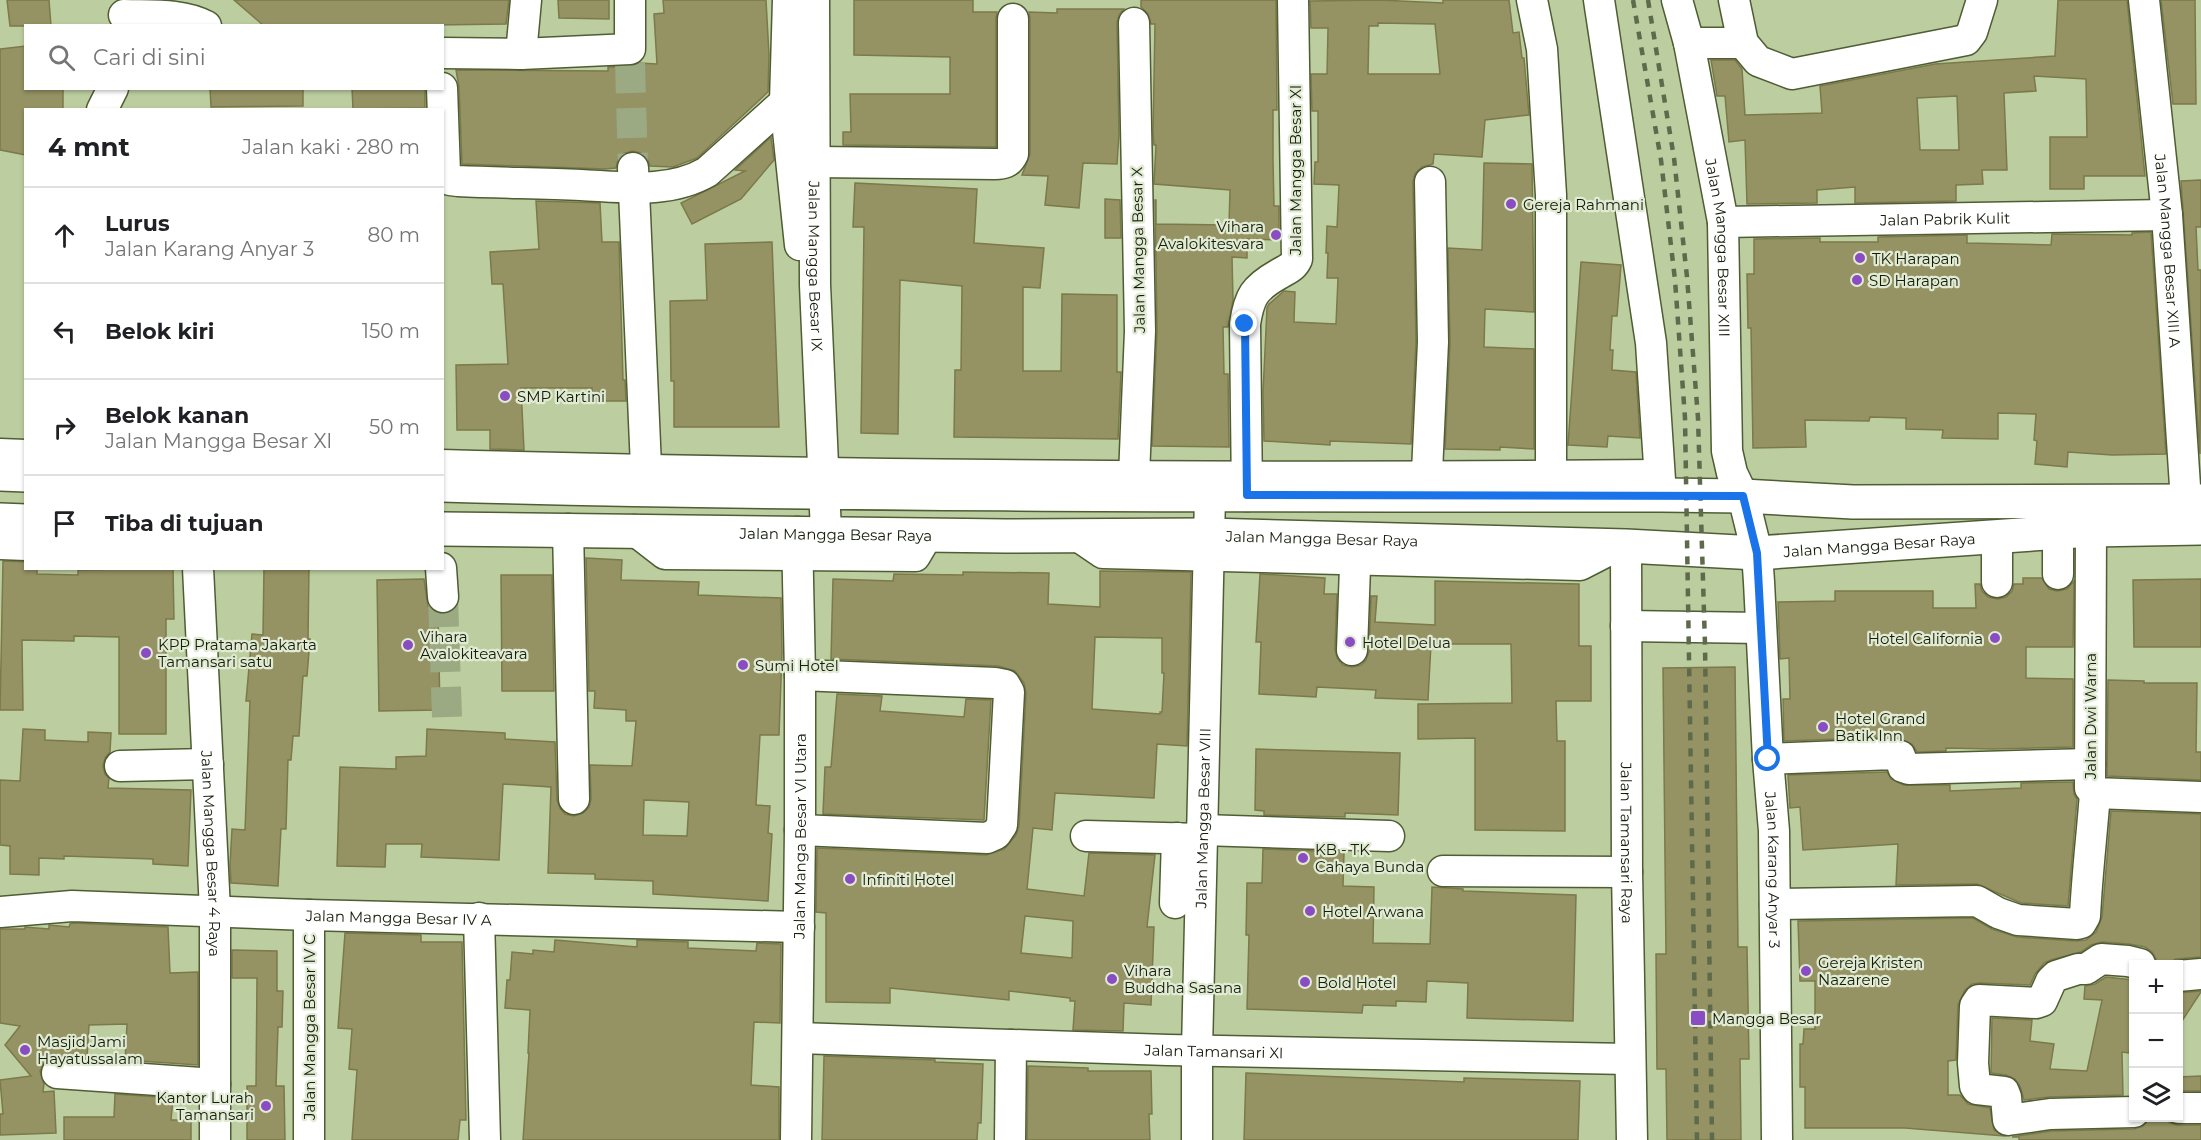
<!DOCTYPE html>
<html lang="id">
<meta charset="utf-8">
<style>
body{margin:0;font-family:Montserrat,sans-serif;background:#f2f2f2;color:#202124}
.controls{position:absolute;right:18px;bottom:18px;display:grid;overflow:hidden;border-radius:0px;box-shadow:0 2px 4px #0004}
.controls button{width:54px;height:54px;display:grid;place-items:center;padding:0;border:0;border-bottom:2px solid #e0e0e0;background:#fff;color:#202124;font:30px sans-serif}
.stop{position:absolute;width:18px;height:18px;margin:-14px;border:4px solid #1a73e8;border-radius:50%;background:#fff}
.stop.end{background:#1a73e8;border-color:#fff;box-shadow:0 2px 6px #0008}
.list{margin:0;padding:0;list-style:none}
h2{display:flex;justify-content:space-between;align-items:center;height:78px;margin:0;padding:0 24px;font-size:26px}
h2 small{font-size:20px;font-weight:400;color:#757577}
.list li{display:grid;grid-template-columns:39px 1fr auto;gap:18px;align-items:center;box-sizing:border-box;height:96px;padding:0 24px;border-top:2px solid #e0e0e0}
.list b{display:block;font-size:22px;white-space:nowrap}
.list p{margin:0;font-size:20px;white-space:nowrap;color:#757577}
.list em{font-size:20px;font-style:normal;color:#757577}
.icon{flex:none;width:33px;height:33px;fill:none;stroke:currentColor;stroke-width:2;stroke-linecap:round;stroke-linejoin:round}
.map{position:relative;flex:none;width:2201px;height:1140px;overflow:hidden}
.search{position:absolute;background:#fff;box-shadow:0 2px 4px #0004;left:24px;top:24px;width:420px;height:66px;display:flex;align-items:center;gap:15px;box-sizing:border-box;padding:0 21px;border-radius:0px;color:#757577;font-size:22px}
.panel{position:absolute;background:#fff;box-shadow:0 2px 4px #0004;left:24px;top:108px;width:420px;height:462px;border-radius:0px}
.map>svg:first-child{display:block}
.building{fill:#959263;stroke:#7c794a;stroke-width:1.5;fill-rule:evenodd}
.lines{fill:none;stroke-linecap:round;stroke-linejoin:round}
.minor-tunnel{stroke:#9baa82;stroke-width:30;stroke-dasharray:30 15;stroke-linecap:butt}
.minor-casing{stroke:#4e5d33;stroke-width:33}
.major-casing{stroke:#4e5d33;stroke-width:36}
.minor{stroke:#fff;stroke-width:30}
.major{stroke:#fff;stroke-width:33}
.rail{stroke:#5e6a4c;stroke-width:4.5;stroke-dasharray:8 8;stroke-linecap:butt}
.route{stroke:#1a73e8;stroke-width:8}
.poi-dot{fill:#8a4cc2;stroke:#e1ebd4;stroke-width:2}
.labels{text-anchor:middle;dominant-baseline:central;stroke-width:4.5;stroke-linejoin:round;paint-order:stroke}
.street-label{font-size:15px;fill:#151c0a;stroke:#e1ebd4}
.poi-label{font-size:15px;fill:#151c0a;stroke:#e1ebd4;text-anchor:start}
</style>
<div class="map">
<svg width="2201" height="1140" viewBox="0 0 2201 1140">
<rect width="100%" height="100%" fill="#bccea0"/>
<g class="building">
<polygon points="7,0 49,0 51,26 10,26"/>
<polygon points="234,0 509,0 506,24 363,26 264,26"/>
<polygon points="558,0 609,0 609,19 559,18"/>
<polygon points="663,0 766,0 769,55 768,92 697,158 673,167 650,166 647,158 641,153 632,151 623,154 618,160 616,168 605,169 462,164 459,87 456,70 608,71 608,67 631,66 639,63 657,64 654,14 664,13"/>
<polygon points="854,0 973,0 973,12 997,12 996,19 996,147 843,145 843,132 851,132 850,94 950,94 950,57 854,55"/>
<polygon points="1141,0 1276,0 1277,110 1273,110 1273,160 1274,206 1279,206 1279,240 1247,239 1247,258 1232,257 1233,300 1228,327 1223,327 1224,374 1228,374 1229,447 1152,446 1157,331 1155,200 1156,200 1156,224 1229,225 1230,190 1154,184 1156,145 1154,145 1153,134 1155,24 1151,24 1148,14 1141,7"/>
<path d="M1379 0 1443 3V0H1509L1513 33 1519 32 1522 58H1524L1529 115 1485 120 1482 157 1434 154 1433 164 1422 167 1415 174 1413 182 1416 342 1411 444 1330 441V445L1264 441 1263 393 1267 308 1269 304 1284 291 1295 292 1294 322 1336 324 1338 278H1327L1328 253H1326L1327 226 1337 227 1339 185 1314 184 1315 162H1318V111H1312L1311 74H1327L1328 28H1311L1310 1ZM1378 23 1435 24 1440 74H1368L1369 26H1378Z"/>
<path d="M2058 0H2127L2145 176H2084V189H2050V137H2087L2086 79 2034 76 2036 91 2004 93 2007 170H1982L1983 184 1956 185V201L1855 203V187L1817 190V203L1747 204 1745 140 1729 142 1725 96H1717L1711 60H1735L1742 69 1745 115 1822 113 1820 86 1935 64 2055 56ZM1957 96 1959 150H1920L1917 98Z"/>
<polygon points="2161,0 2195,0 2196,104 2173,104"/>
<polygon points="1057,9 1124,9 1119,15 1117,23 1119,134 1117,164 1083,163 1079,208 1045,205 1048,176 1022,175 1030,154 1030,19 1029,12 1057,13"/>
<polygon points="26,46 26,88 63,88 63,110 26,110 26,155 0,150 0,49"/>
<polygon points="210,88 303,88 303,106 211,107"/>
<polygon points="352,88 425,88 425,108 353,109"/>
<polygon points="771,137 774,160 741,199 692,224 681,203 745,171 735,170"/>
<polygon points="1484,163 1532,164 1534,312 1485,309 1484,347 1534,349 1534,449 1500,447 1500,450 1445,449 1450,343 1448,248 1482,250"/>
<polygon points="2201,180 2201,227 2196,227 2198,270 2201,270 2200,454 2181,181"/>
<polygon points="855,183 977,189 974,243 1044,248 1040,288 1023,287 1023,371 1061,371 1062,294 1117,295 1117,372 1121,372 1118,439 954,437 955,370 961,370 962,286 900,280 898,434 861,433 864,227 853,227"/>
<polygon points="1105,199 1120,200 1121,238 1105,238"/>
<polygon points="536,201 600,203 602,242 619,242 623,380 625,380 626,401 592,401 592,388 521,388 524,450 490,449 490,430 457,430 456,365 508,364 503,284 492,284 490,252 539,249"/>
<polygon points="2151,232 2166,454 2112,455 2068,452 2067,467 2035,464 2037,441 2034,440 2036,414 1998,413 1998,439 1942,438 1943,430 1906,429 1906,418 1870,417 1869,421 1805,420 1806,447 1753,448 1751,328 1748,328 1747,274 1754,274 1754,239 1820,238 1820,242 1878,242 1878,237 1967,235 1967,243 2051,245 2052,234 2132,235 2132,233"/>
<polygon points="772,242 779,427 674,427 674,381 671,381 670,301 707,300 705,244"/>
<polygon points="1581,262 1621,265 1617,316 1612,316 1610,350 1613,350 1612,370 1636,372 1640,438 1608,436 1607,447 1568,445"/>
<path d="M586 558 622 560 621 580 699 582 698 595 781 598 782 653 779 735H760L756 805 770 806 768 833 772 834 768 901 653 894V881L595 879V874L548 873 551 787 503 784 499 860 421 857 422 844H386L385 867 337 866 340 767 396 769V757L426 756 427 729 505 733V739L555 742 557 800 560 808 565 814 574 816 583 813 589 807 591 799 590 765 632 766 636 721H626V710L594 708 595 691H589ZM644 800 689 802 687 836 643 835Z"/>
<polygon points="3,561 26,562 26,568 37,568 37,574 78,575 78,570 173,568 174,619 166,619 166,734 119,734 119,637 74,636 74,641 22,640 23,710 0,710"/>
<polygon points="264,568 309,568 308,639 310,639 307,676 303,676 299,736 293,736 291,760 288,760 286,829 281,829 278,886 231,883 230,865 232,829 245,830 250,701 246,701 252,634 263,635"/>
<path d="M1100 571 1191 572 1187 746 1157 744 1154 798 1055 793 1052 830 1033 828 1027 889 1084 896 1089 853 1155 855 1147 927H1154L1151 1005 1124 1003 1123 1031 1073 1030 1075 1001H1070V998L1009 991V1000L890 988V1003L826 1002V913L816 912 817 848 986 855 1004 849 1016 835 1019 826 1026 693 1024 683 1015 671 998 666 831 659 833 579 893 581 894 574 963 575V572L1049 573 1048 604 1100 607ZM1095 637 1162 638V673H1164L1162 712H1160V714L1092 709ZM1025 916 1073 921 1072 958 1021 953Z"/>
<polygon points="1260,574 1325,578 1324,594 1337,594 1335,649 1337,658 1343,665 1352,667 1361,665 1366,660 1369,651 1371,596 1377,596 1375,622 1435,625 1435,581 1579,584 1579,646 1591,646 1591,701 1556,701 1557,741 1565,741 1565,831 1475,830 1475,738 1418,739 1418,704 1512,703 1511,644 1431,644 1428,700 1375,698 1376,690 1317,687 1316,697 1259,694 1261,642 1256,642"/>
<polygon points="501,575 552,575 554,691 502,691"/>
<polygon points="2023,578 2042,578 2049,589 2057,591 2067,589 2074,581 2073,647 2026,647 2026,678 2073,679 2073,747 1993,749 1946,748 1946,751 1917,752 1912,744 1894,737 1784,741 1783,699 1790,699 1789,658 1780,659 1778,602 1835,601 1835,591 1933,591 1933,608 1976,608 1975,584 1980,584 1982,591 1988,597 1998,599 2006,597 2012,591 2014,584 2023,584"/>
<polygon points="424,579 428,606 438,613 440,710 379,711 377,580"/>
<polygon points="2201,579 2201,647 2134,647 2133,580"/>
<polygon points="1735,667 1738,947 1747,947 1749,1059 1740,1059 1741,1140 1667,1140 1666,1069 1657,1069 1656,954 1666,954 1663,668"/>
<polygon points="2108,680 2144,681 2144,683 2197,683 2196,752 2201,752 2201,780 2107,776"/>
<polygon points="837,694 882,696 880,711 964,717 966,699 991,700 984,820 823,814 825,767 831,767"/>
<polygon points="23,729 45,730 45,740 88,742 88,732 111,733 110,752 105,758 103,766 105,774 109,778 108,788 191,790 188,866 153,864 153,859 64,856 64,859 39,858 39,875 10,874 10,846 0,845 0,780 20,781"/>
<polygon points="1256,749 1400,753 1398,815 1345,813 1345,817 1264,815 1264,811 1255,810"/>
<polygon points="1887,772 1891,779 1904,785 1950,785 1950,791 2021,788 2021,783 2073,782 2074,794 2077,799 2068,906 2021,903 1977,884 1896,885 1898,844 1803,850 1800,807 1790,808 1788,775"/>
<polygon points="2111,811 2201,814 2201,957 2176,959 2166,964 2157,964 2156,959 2152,952 2145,947 2129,944 2102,942 2091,945 2081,952 2051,960 2044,963 2035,974 2030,985 1980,983 1972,984 1965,990 1958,1005 1956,1060 1948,1061 1948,1095 1960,1095 1968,1104 1990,1108 1994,1130 2005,1136 1905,1128 1805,1128 1805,1087 1800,1087 1800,1044 1803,1044 1804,1029 1815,1029 1815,981 1800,981 1798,921 1973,918 1992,929 2017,937 2076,941 2086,940 2096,932 2102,917"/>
<polygon points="1263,849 1344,852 1343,886 1374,887 1373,943 1430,944 1432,887 1463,889 1463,891 1576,895 1573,1021 1467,1018 1468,983 1427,981 1426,1002 1396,1001 1396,1006 1363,1005 1362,1013 1247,1009 1249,935 1246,935 1247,883 1262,883"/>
<polygon points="72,923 168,927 170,973 198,972 198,1065 125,1060 127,1024 89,1025 87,1058 48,1056 40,1071 44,1084 43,1092 54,1091 56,1133 0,1135 0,1114 3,1114 0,1080 31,1076 5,1045 20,1026 0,1023 0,929 25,929 25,927 49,929 49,925 69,927 70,924"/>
<polygon points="345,933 421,935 421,942 462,942 466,1120 460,1120 458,1140 352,1140 357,1070 349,1069 352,1029 338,1028"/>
<polygon points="555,940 637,947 637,940 688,942 688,948 756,951 757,943 781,944 780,1023 754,1022 751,1085 779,1087 779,1140 523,1140 529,1053 528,1053 530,1010 505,1008 507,980 510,980 512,952 533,954 533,950 554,952"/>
<polygon points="232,950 277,951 277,991 283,991 282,1027 278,1027 276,1086 284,1086 285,1140 247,1140 247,1086 256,1086 257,978 232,978"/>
<polygon points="2106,977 2133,980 2133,1029 2129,1053 2122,1052 2123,1095 2049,1097 2024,1100 2020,1086 2015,1079 2006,1075 1991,1073 1992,1018 2032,1020 2030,1041 2054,1044 2050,1069 2087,1071 2102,1000 2084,999 2085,986 2095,984"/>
<polygon points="2201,991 2201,992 2178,1027 2178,993"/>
<polygon points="824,1056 935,1060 935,1062 983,1064 981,1123 978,1123 977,1140 822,1140"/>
<polygon points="1028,1066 1088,1068 1088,1071 1151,1071 1152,1114 1149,1114 1150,1140 1027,1140"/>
<polygon points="1246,1073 1464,1082 1464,1078 1580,1081 1578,1140 1244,1140"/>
<polygon points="2201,1076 2201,1091 2178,1091 2178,1077"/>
<polygon points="115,1094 173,1098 171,1120 191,1120 191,1140 64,1140 64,1117 114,1117"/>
<polygon points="2150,1118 2164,1118 2170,1123 2177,1125 2201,1125 2201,1140 2019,1140 2019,1137 2012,1137 2051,1131 2134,1129 2143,1126"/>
</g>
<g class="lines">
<g class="minor-tunnel">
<polyline points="630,63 633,168"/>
<polyline points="443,597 447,717"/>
</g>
<g class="minor-casing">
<g id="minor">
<polyline points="788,0 785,102 800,245"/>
<path id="s1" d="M814 0 815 285 826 532"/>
<polyline points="1532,0 1542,49 1551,195 1551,476"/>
<polyline points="1599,0 1651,343 1661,495"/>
<path id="s2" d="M1677 0 1689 43 1723 222 1727 451 1732 473 1743 496 1757 553 1759 582 1768 759 1774 831 1777 1140"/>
<polyline points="1734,0 1743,43 1758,61 1792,74 1966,40 1972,32 1982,0"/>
<path id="s3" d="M2144 0 2167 215 2186 501"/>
<path d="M124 15C150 16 182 13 206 26"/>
<polyline points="1689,43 1743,43"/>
<polyline points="442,53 521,54 630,49 630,0"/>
<polyline points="521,54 526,0"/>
<path d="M442 88 445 173 450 180 458 181C499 183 540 183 581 185 623 187 669 194 707 172L785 102"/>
<polyline points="102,110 113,88"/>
<path d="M816 162 995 164C1003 164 1009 163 1013 154V19"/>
<polyline points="633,168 647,490"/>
<path id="s4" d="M1723 222 2167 215"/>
<polyline points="0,454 26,455"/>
<path d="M442 465C848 476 1254 479 1659 475"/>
<polyline points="1134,476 1140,331 1134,23"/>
<polyline points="1426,494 1433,342 1430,182"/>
<path d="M1247 496 1245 324C1249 297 1254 288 1279 274 1287 269 1293 268 1297 259L1293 0"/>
<polyline points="568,529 574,799"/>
<polyline points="634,530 665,554 915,556 928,534"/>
<polyline points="2091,530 2090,788 2095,793 2201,797"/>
<polyline points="1078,536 1103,553 1580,565 1617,546"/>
<polyline points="1997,537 1997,582"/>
<polyline points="0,544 26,545"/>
<path id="s5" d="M1626 546 1627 872 1632 1140"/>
<path id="s6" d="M198 568 215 910V1140"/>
<polyline points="441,568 443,597"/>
<polyline points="2058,574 2058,532"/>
<polyline points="1626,626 1761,628"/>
<polyline points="1352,650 1356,539"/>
<polyline points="1768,759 1894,754 1900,756 1903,767 1909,769 2090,764"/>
<polyline points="120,766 208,764"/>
<polyline points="800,830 987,838 996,834 1002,825 1009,692 1005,685 995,683 800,675"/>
<polyline points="1202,830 1389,836"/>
<polyline points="1086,836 1202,839"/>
<polyline points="1443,871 1627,872"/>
<polyline points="1175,903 1177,838"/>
<path d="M1775 904 1977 901 1998 913 2018 920 2077 924 2081 923 2085 916C2087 874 2092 834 2095 793"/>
<path id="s7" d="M0 912 72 906 309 915 799 927"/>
<polyline points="479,918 485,1140"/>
<polyline points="2178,976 2201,974"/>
<path id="s8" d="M798 1038 1168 1050 1629 1059"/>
<polyline points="57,1073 215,1084"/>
<polyline points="2178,1108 2201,1108"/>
<polyline points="2134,1112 2050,1114 2008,1120 2006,1097 2004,1092 1977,1089 1975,1086 1973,1063 1975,1006 1979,1000 2036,1003 2042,1001 2051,981 2056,976 2078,969 2086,969 2101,959 2128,961 2140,964"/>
<polyline points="309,1140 309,915"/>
<path id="s9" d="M796 1140 800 830V675L797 532"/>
<polyline points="1010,1140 1011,1045"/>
<path id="s10" d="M1197 1140V1050L1210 496"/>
</g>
</g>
<g class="major-casing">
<g id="major">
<polyline points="0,474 26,475"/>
<path d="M442 485C849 496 1254 495 1661 495L1743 496 1853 502 2201 501"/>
<polyline points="0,520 26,521"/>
<path id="s11" d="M442 529 1005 536 1208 535 1626 546 1757 553 2091 530 2201 528"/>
</g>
</g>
<use href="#minor" class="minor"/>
<use href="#major" class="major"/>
<g class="rail">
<polyline points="1633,0 1661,160 1675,280 1685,418 1697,1140"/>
<polyline points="1648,0 1674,158 1687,277 1698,418 1705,645 1712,1140"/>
</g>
</g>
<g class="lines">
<polyline class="route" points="1245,324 1247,495 1743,496 1757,553 1768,759"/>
</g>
<g class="poi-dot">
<circle cx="1511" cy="204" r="6"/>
<circle cx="1276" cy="235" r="6"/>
<circle cx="1860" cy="258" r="6"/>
<circle cx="1857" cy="280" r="6"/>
<circle cx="505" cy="396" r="6"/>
<circle cx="1995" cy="638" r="6"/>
<circle cx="1350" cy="642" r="6"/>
<circle cx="408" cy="645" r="6"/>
<circle cx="146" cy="653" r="6"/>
<circle cx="743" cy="665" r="6"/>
<circle cx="1823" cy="727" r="6"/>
<circle cx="1303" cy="858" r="6"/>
<circle cx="850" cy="879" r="6"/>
<circle cx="1310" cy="911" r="6"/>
<circle cx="1806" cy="971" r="6"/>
<circle cx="1112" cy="979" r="6"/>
<circle cx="1305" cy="982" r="6"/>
<rect x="1690" y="1010" width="16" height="16" rx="3"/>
<circle cx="25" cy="1050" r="6"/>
<circle cx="266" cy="1106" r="6"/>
</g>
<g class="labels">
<g class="street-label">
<text transform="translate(1295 170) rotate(-90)">Jalan Mangga Besar XI</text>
<text stroke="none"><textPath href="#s4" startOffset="222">Jalan Pabrik Kulit</textPath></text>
<text stroke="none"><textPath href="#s2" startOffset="252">Jalan Mangga Besar XIII</textPath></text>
<text transform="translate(1138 250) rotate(-91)">Jalan Mangga Besar X</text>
<text stroke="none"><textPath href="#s3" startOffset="252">Jalan Mangga Besar XIII A</textPath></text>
<text stroke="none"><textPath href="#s1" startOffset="266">Jalan Mangga Besar IX</textPath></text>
<text stroke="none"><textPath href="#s11" startOffset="394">Jalan Mangga Besar Raya</textPath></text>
<text stroke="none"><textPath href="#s11" startOffset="880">Jalan Mangga Besar Raya</textPath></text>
<text stroke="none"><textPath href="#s11" startOffset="1438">Jalan Mangga Besar Raya</textPath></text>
<text transform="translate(2090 716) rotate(-90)">Jalan Dwi Warna</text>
<text stroke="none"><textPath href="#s10" startOffset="322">Jalan Mangga Besar VIII</textPath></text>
<text stroke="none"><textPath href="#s9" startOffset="304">Jalan Manga Besar VI Utara</textPath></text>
<text stroke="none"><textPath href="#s5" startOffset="297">Jalan Tamansari Raya</textPath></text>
<text stroke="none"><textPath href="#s6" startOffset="286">Jalan Mangga Besar 4 Raya</textPath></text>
<text stroke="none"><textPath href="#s2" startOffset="880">Jalan Karang Anyar 3</textPath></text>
<text stroke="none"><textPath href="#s7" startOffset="399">Jalan Mangga Besar IV A</textPath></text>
<text transform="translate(309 1027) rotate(-90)">Jalan Mangga Besar IV C</text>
<text stroke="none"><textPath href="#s8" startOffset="416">Jalan Tamansari XI</textPath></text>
</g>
<g class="poi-label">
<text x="1523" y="204">Gereja Rahmani</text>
<text x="1264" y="226" text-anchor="end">Vihara<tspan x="1264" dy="17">Avalokitesvara</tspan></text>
<text x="1872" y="258">TK Harapan</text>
<text x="1869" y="280">SD Harapan</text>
<text x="517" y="396">SMP Kartini</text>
<text x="420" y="636">Vihara<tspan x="420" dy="17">Avalokiteavara</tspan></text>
<text x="1983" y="638" text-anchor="end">Hotel California</text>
<text x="1362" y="642">Hotel Delua</text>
<text x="158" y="644">KPP Pratama Jakarta<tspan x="158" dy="17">Tamansari satu</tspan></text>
<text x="755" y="665">Sumi Hotel</text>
<text x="1835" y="718">Hotel Grand<tspan x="1835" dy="17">Batik Inn</tspan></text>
<text x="1315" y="849">KB - TK<tspan x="1315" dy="17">Cahaya Bunda</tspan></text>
<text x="862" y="879">Infiniti Hotel</text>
<text x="1322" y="911">Hotel Arwana</text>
<text x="1818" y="962">Gereja Kristen<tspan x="1818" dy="17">Nazarene</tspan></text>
<text x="1124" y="970">Vihara<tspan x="1124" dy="17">Buddha Sasana</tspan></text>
<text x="1317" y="982">Bold Hotel</text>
<text x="1712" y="1018">Mangga Besar</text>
<text x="37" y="1041">Masjid Jami<tspan x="37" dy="17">Hayatussalam</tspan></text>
<text x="254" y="1097" text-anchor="end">Kantor Lurah<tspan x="254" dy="17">Tamansari</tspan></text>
</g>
</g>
</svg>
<div class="controls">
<button>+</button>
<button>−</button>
<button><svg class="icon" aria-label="layers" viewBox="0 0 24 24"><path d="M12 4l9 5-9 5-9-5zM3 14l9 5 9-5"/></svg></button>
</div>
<div class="stop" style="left:1768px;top:759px"></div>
<div class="stop end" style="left:1245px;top:324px"></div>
<div class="search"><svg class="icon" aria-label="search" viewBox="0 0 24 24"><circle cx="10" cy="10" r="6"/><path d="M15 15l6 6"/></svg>Cari di sini</div>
<section class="panel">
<h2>4 mnt<small>Jalan kaki · 280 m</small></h2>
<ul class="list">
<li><svg class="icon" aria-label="ahead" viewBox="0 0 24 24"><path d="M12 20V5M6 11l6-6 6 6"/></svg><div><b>Lurus</b><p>Jalan Karang Anyar 3</p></div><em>80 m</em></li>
<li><svg class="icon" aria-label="left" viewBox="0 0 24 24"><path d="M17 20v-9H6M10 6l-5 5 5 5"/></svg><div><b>Belok kiri</b></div><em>150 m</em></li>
<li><svg class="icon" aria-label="right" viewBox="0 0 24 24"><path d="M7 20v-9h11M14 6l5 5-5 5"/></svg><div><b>Belok kanan</b><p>Jalan Mangga Besar XI</p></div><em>50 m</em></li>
<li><svg class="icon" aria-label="arrive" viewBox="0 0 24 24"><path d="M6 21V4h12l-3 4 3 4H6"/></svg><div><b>Tiba di tujuan</b></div></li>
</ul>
</section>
</div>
